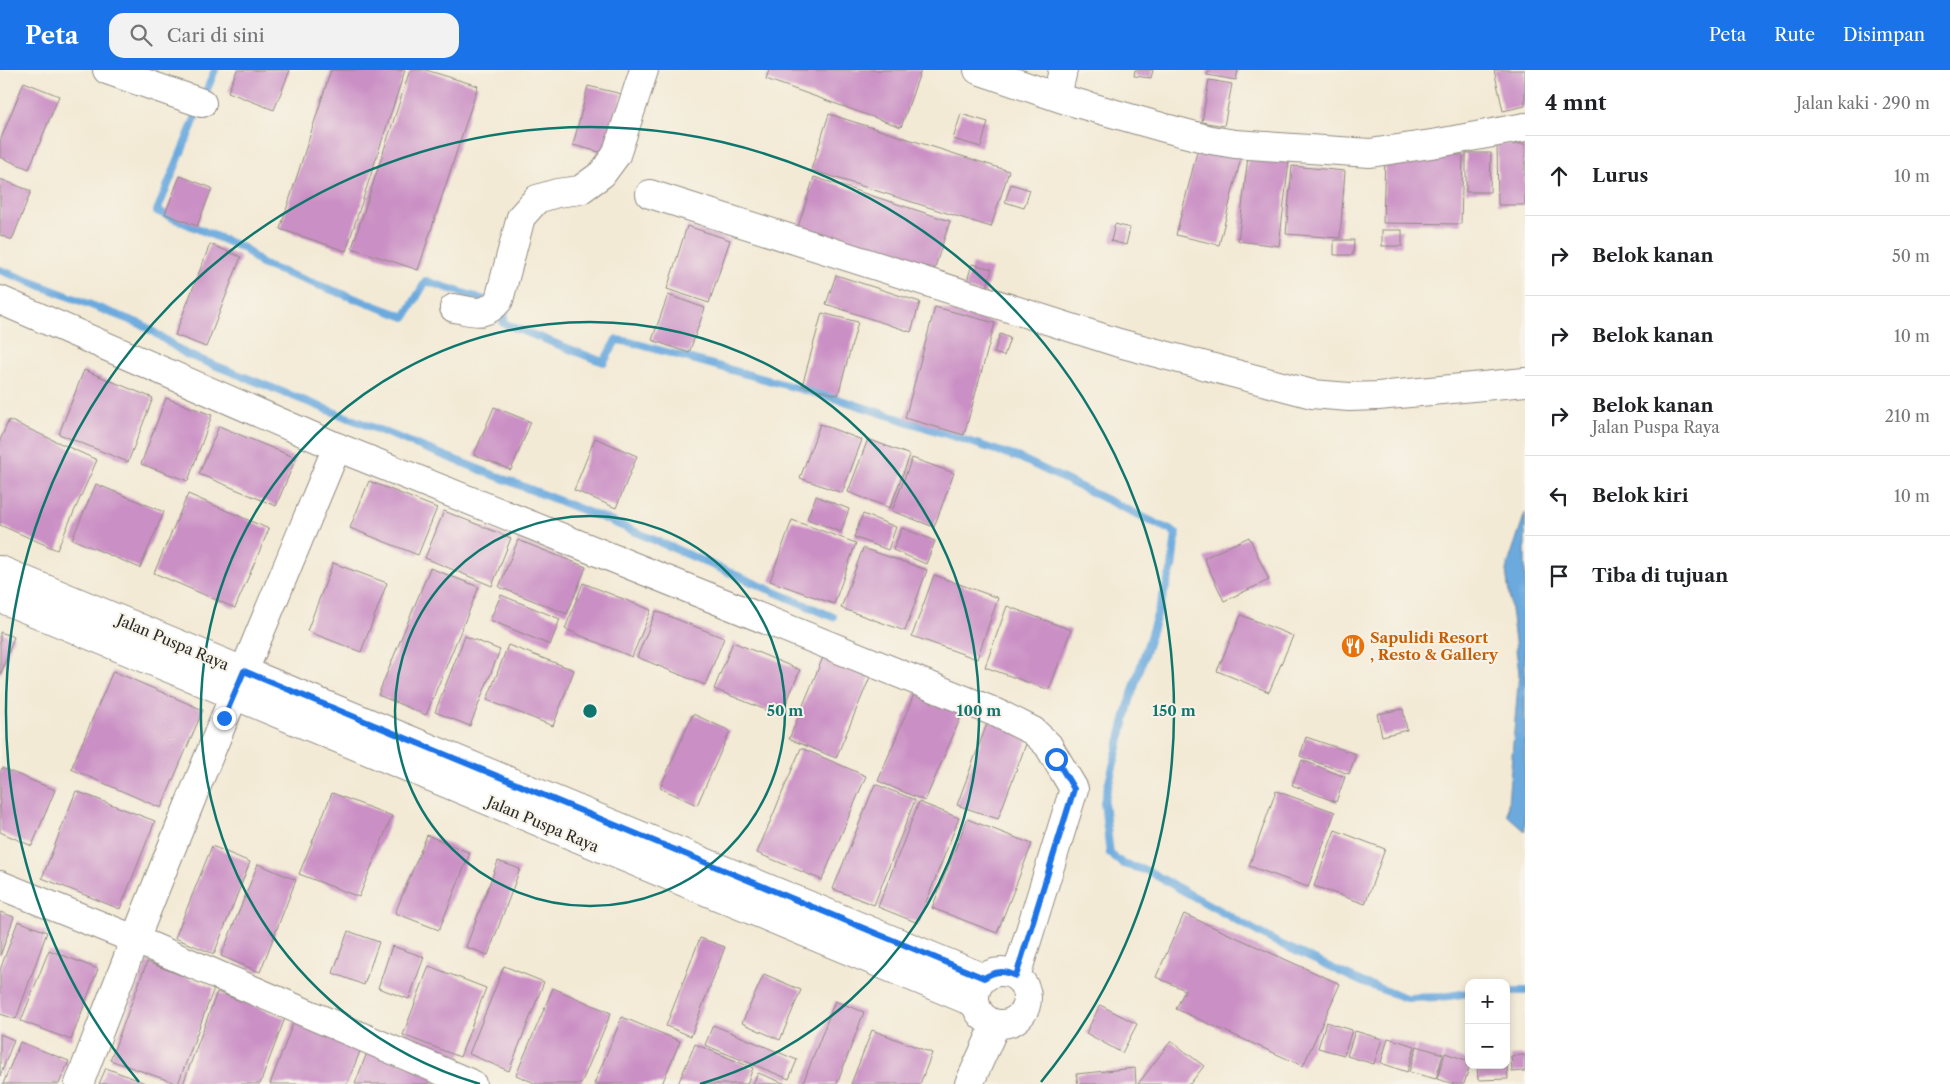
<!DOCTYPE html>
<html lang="id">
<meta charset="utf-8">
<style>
body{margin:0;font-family:"Libre Caslon Text",serif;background:#f2f2f2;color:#202124}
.controls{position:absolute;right:15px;bottom:15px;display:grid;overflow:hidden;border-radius:10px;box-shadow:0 2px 8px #0003}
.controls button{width:45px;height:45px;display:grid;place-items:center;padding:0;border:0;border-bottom:1px solid #e0e0e0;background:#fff;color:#202124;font:25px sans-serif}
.stop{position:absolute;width:15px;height:15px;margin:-11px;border:4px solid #1a73e8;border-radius:50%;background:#fff}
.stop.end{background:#1a73e8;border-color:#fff;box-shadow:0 1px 5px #0008}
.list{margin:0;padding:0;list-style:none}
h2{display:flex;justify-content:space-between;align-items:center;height:65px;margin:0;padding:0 20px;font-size:21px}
h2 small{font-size:16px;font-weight:400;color:#757577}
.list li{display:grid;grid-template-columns:32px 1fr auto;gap:15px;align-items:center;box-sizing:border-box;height:80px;padding:0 20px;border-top:1px solid #e0e0e0}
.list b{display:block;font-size:19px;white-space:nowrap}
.list p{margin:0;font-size:16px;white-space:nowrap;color:#757577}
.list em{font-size:16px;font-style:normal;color:#757577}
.icon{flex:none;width:28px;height:28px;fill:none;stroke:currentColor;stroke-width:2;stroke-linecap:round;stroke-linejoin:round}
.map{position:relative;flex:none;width:1525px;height:1014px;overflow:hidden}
header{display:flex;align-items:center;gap:30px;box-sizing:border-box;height:70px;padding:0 25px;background:#1a73e8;color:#fff}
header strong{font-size:24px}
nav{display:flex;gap:28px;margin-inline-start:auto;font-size:18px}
.search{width:350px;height:45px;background:#f2f2f2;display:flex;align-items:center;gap:12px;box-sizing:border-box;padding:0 18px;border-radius:15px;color:#757577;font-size:19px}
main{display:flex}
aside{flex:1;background:#fff}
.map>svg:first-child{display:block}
.water{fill:#6caade;stroke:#4c6a84}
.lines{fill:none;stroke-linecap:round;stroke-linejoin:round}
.stream{stroke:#6caade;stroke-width:8}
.building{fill:#ca8fc5}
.minor-casing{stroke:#8f8a80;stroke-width:30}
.minor{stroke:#fff;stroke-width:28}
.route{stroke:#1a73e8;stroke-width:6}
.ring{fill:none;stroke:#0f766e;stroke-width:2.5}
.labels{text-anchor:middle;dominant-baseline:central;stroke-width:4;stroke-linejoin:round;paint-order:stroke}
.food-label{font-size:15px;font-weight:bold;fill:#c56008;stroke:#f7f3e8;text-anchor:start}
.street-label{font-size:15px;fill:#2b2b2b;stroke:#f7f3e8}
.centre{fill:#0f766e;stroke:#f7f3e8;stroke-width:2.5}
.ring-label{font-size:15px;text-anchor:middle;font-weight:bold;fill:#0f766e;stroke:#f7f3e8;stroke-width:4;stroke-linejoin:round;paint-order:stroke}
</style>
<header>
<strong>Peta</strong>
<div class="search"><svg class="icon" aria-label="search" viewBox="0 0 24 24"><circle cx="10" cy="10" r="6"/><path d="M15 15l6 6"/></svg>Cari di sini</div>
<nav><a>Peta</a><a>Rute</a><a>Disimpan</a></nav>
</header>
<main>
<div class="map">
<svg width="1525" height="1014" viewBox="0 0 1525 1014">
<rect width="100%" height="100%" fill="#f7f3e8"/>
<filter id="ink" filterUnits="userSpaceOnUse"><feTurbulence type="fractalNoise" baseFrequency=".02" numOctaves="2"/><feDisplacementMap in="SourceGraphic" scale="10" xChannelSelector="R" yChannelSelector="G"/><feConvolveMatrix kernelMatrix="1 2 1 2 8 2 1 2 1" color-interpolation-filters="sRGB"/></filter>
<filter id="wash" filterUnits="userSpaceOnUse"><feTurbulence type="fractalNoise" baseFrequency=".0096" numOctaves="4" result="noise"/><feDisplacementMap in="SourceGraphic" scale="20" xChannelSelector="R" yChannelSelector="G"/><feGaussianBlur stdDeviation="1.12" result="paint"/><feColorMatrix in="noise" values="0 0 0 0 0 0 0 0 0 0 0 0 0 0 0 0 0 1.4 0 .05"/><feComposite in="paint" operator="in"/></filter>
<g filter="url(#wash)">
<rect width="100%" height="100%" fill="#f3ead5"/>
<polygon class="water" points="1525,443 1525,761 1507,745 1519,603 1506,500"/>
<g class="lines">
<g class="stream">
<polyline points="215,0 157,141 245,179 261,194 405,247 426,211 488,231"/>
<polyline points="0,200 143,255 186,284 608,450 833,547"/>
<polyline points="504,236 506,236 503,253 595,289 604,292 616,270 630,272 844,331 1020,388 1176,463 1172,498 1130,630 1104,732 1110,784 1123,794 1148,801 1274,871 1364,913 1406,928 1442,927 1469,923"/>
<polyline points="1506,921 1525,921"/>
</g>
</g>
<g id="blocks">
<g class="building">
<polygon points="237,0 290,0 274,40 228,22"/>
<polygon points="331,0 405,0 346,181 280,159"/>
<polygon points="410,0 426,0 478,16 418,200 352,178"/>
<polygon points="769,0 921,0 901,57 766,9"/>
<polygon points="1135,0 1153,0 1151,8 1134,6"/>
<polygon points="1208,0 1238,0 1236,10 1207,5"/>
<polygon points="1494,0 1525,0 1525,36 1503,41"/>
<polygon points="1209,10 1232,14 1224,56 1202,52"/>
<polygon points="24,12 59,26 29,99 0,87 0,71"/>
<polygon points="588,16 622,24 607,84 573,75"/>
<polygon points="829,44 1009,101 991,157 811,100"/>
<polygon points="961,44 988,52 981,77 953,69"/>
<polygon points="1200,70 1243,80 1219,175 1176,165"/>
<polygon points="1497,74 1525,74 1525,135 1498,135"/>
<polygon points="1249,78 1290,83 1279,176 1238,171"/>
<polygon points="1385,83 1463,85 1461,154 1383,153"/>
<polygon points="1466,83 1491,83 1490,122 1466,122"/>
<polygon points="1292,96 1345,101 1340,168 1286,164"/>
<polygon points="180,106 212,118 197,156 165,144"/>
<polygon points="814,107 950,151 933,203 797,160"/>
<polygon points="0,109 31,121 12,170 0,165"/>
<polygon points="1011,114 1030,120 1024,138 1005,132"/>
<polygon points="1115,154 1130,158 1126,175 1111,171"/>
<polygon points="687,156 730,170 709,233 667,219"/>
<rect x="1382" y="160" width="20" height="16"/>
<polygon points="1334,170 1354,170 1353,185 1334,185"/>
<polygon points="210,174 241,187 206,277 175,265"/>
<polygon points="972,194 992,199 985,224 965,218"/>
<polygon points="836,205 920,232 911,262 826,234"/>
<polygon points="668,225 705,238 689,283 652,270"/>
<polygon points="935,237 995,253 964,365 905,348"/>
<polygon points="822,243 858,252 838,325 802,316"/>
<polygon points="1000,264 1010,268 1004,286 994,283"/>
<polygon points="84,300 153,328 128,392 59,364"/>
<polygon points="166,328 212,345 188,411 141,394"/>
<polygon points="494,337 531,352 511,400 474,385"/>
<polygon points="9,350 97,390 57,480 0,455 0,370"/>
<polygon points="820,354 862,370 842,423 800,408"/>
<polygon points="219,356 296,388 276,436 199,404"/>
<polygon points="595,368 637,386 616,438 574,420"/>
<polygon points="868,369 910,385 890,438 848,422"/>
<polygon points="912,388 954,403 934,457 892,441"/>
<polygon points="369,411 437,438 418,485 350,458"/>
<polygon points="96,414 164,442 140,498 72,469"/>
<polygon points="188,424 269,459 235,538 154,503"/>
<polygon points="816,426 849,439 841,462 807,449"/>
<polygon points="444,441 511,468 492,516 425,488"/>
<polygon points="863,444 896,457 888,480 854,467"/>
<polygon points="792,450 856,473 834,534 770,511"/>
<polygon points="902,458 935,471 926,494 893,480"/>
<polygon points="1249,467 1269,510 1224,531 1204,488"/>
<polygon points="518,470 586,497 567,544 499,517"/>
<polygon points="863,478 927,500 905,561 841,538"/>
<polygon points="333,493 387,513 361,582 307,561"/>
<polygon points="430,498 479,517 426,645 378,625"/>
<polygon points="934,505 998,528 977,589 912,566"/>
<polygon points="583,513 651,540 632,587 565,559"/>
<polygon points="501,525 560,549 550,575 490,550"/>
<polygon points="1007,536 1071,560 1049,620 985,597"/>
<polygon points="656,541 724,568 705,615 637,587"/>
<polygon points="1241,545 1293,566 1269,622 1217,601"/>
<polygon points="0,562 14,567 0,606"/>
<polygon points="465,566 500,580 470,656 435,642"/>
<polygon points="733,572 800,600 781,646 714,619"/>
<polygon points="508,575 574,600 553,656 487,630"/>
<polygon points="826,580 873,600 836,688 789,669"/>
<polygon points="113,601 203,640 161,738 71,699"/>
<polygon points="915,622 963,642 925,731 878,711"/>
<polygon points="1403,639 1407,660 1382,666 1377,644"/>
<polygon points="693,644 730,661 697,735 660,718"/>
<polygon points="988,651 1029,666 998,749 957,735"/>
<polygon points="1306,667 1356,684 1349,704 1300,686"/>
<polygon points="801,678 866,706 822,810 757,783"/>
<polygon points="1302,690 1345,707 1336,732 1292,715"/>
<polygon points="2,698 55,720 32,776 0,762 0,702"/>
<polygon points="875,714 915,730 874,835 833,819"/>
<polygon points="76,721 155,751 120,839 42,808"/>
<polygon points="1276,721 1335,742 1308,817 1249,796"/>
<polygon points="332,723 392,746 359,827 299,804"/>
<polygon points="919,732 959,748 918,853 878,837"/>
<polygon points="967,749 1032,774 997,863 932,838"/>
<polygon points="1335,760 1385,779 1365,834 1314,816"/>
<polygon points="427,765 470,783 439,860 395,843"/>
<polygon points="212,776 250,792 214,884 175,868"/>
<polygon points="498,791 520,799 488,885 466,877"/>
<polygon points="258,794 296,810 260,902 221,886"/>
<polygon points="0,842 14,847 0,886"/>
<polygon points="1184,844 1340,914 1303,996 1176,939 1185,920 1156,907"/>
<polygon points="18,851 47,862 16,949 0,944 0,900"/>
<polygon points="348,861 379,872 364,915 333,903"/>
<polygon points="700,868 725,877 691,966 666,956"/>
<polygon points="392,876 424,887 409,929 378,918"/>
<polygon points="49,880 98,899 71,970 21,951"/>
<polygon points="147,892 214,918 178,1014 110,990"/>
<polygon points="429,896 486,918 460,987 403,965"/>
<polygon points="504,896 544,912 509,1001 469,984"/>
<polygon points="764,904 801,920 780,970 742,953"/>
<polygon points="553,918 611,943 581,1014 537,1014 516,1005"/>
<polygon points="217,922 285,948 260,1014 183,1014"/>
<polygon points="835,931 864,942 837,1014 807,1014 803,1013"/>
<polygon points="1100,935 1137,954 1122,983 1086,963"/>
<polygon points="622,947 680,971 662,1014 594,1014"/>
<polygon points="295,948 363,974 347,1014 270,1014"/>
<polygon points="1326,952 1352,960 1344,985 1318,978"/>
<polygon points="713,955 797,990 789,1009 705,975"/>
<polygon points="872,960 932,983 920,1014 851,1014"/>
<polygon points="1355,961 1382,969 1374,994 1347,986"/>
<polygon points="0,964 14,970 0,1006"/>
<polygon points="1388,968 1415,976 1407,1002 1381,993"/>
<polygon points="1171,971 1204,996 1190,1014 1138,1014"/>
<polygon points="20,972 69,991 59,1014 3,1014"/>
<polygon points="695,974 753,998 747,1014 678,1014"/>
<polygon points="1417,976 1443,984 1436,1009 1409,1002"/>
<polygon points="368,980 436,1006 433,1014 355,1014"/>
<polygon points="1445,983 1469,991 1470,995 1464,1014 1454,1014 1437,1009"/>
<polygon points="1525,985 1525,1001 1512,1002 1511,986"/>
<polygon points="1477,995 1507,995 1508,1009 1478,1010"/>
<polygon points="106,998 148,1014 99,1014"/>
<polygon points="1135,998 1136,1014 1078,1014 1076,1004"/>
<polygon points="758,1003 786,1014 753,1014"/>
</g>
</g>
</g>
<g filter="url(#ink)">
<use href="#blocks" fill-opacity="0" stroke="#8f8a80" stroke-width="1"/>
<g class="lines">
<g class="minor-casing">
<g id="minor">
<polyline points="107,0 202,33"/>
<polyline points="978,0 1066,30 1165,58 1211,70 1235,74 1370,83 1438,73 1525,57"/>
<polyline points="1057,26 1063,0"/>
<polyline points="650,124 1119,273 1312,324 1349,327 1378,326 1525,312"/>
<polyline points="0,230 337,377 997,643 1033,661 1048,675 1074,719 1016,906"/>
<path d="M454 238C474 241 484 248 499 230L521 147 537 129 557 123 580 120 602 104 616 85 644 0"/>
<polyline points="0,500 984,908"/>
<polyline points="0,528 975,933"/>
<polyline points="0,815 134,869 472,1014"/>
<circle cx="1001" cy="928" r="26"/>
<path d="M79 1014C160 800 249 589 337 377"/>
<polyline points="969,1014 996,954"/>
</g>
</g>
<use href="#minor" class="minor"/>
</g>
</g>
<g class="lines" filter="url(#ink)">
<path class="route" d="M224 648 244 601 984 908C995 901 1004 900 1016 906L1074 719 1056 689"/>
</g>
<g class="ring">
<circle cx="590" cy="641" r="195"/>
<path d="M480 1014A389 389 0 1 1 700 1014"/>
<path d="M139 1012A584 584 0 1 1 1041 1012"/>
</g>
<defs>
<g id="restaurant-disc" transform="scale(1.25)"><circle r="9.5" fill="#e8710a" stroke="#f7f3e8"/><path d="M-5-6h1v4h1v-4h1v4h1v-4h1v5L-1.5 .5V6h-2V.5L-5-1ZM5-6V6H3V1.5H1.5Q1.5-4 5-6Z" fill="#fff"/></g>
</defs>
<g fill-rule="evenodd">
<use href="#restaurant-disc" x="1353" y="576"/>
</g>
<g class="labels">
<g class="food-label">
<text x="1370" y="567">Sapulidi Resort<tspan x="1370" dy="17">, Resto &amp; Gallery</tspan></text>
</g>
<g class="street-label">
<text transform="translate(173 572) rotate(23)">Jalan Puspa Raya</text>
<text transform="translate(543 754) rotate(23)">Jalan Puspa Raya</text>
</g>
</g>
<circle cx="590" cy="641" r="8" class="centre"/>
<g class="ring-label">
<text x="785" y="646">50 m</text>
<text x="979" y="646">100 m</text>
<text x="1174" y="646">150 m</text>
</g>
</svg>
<div class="controls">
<button>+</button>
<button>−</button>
</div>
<div class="stop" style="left:1056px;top:689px"></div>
<div class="stop end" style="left:224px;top:648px"></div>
</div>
<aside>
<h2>4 mnt<small>Jalan kaki · 290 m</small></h2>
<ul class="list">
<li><svg class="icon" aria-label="ahead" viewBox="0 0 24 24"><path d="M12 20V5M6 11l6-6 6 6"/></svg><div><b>Lurus</b></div><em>10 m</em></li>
<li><svg class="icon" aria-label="right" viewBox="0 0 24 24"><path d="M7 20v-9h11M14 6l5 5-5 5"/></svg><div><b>Belok kanan</b></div><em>50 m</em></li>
<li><svg class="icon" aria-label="right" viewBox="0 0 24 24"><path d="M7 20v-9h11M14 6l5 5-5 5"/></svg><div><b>Belok kanan</b></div><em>10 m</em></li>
<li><svg class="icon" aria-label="right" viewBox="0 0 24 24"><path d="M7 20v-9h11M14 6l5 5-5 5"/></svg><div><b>Belok kanan</b><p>Jalan Puspa Raya</p></div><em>210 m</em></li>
<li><svg class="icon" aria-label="left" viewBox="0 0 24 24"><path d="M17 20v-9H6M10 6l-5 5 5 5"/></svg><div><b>Belok kiri</b></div><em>10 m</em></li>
<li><svg class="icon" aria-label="arrive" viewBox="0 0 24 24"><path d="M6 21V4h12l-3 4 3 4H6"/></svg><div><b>Tiba di tujuan</b></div></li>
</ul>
</aside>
</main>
